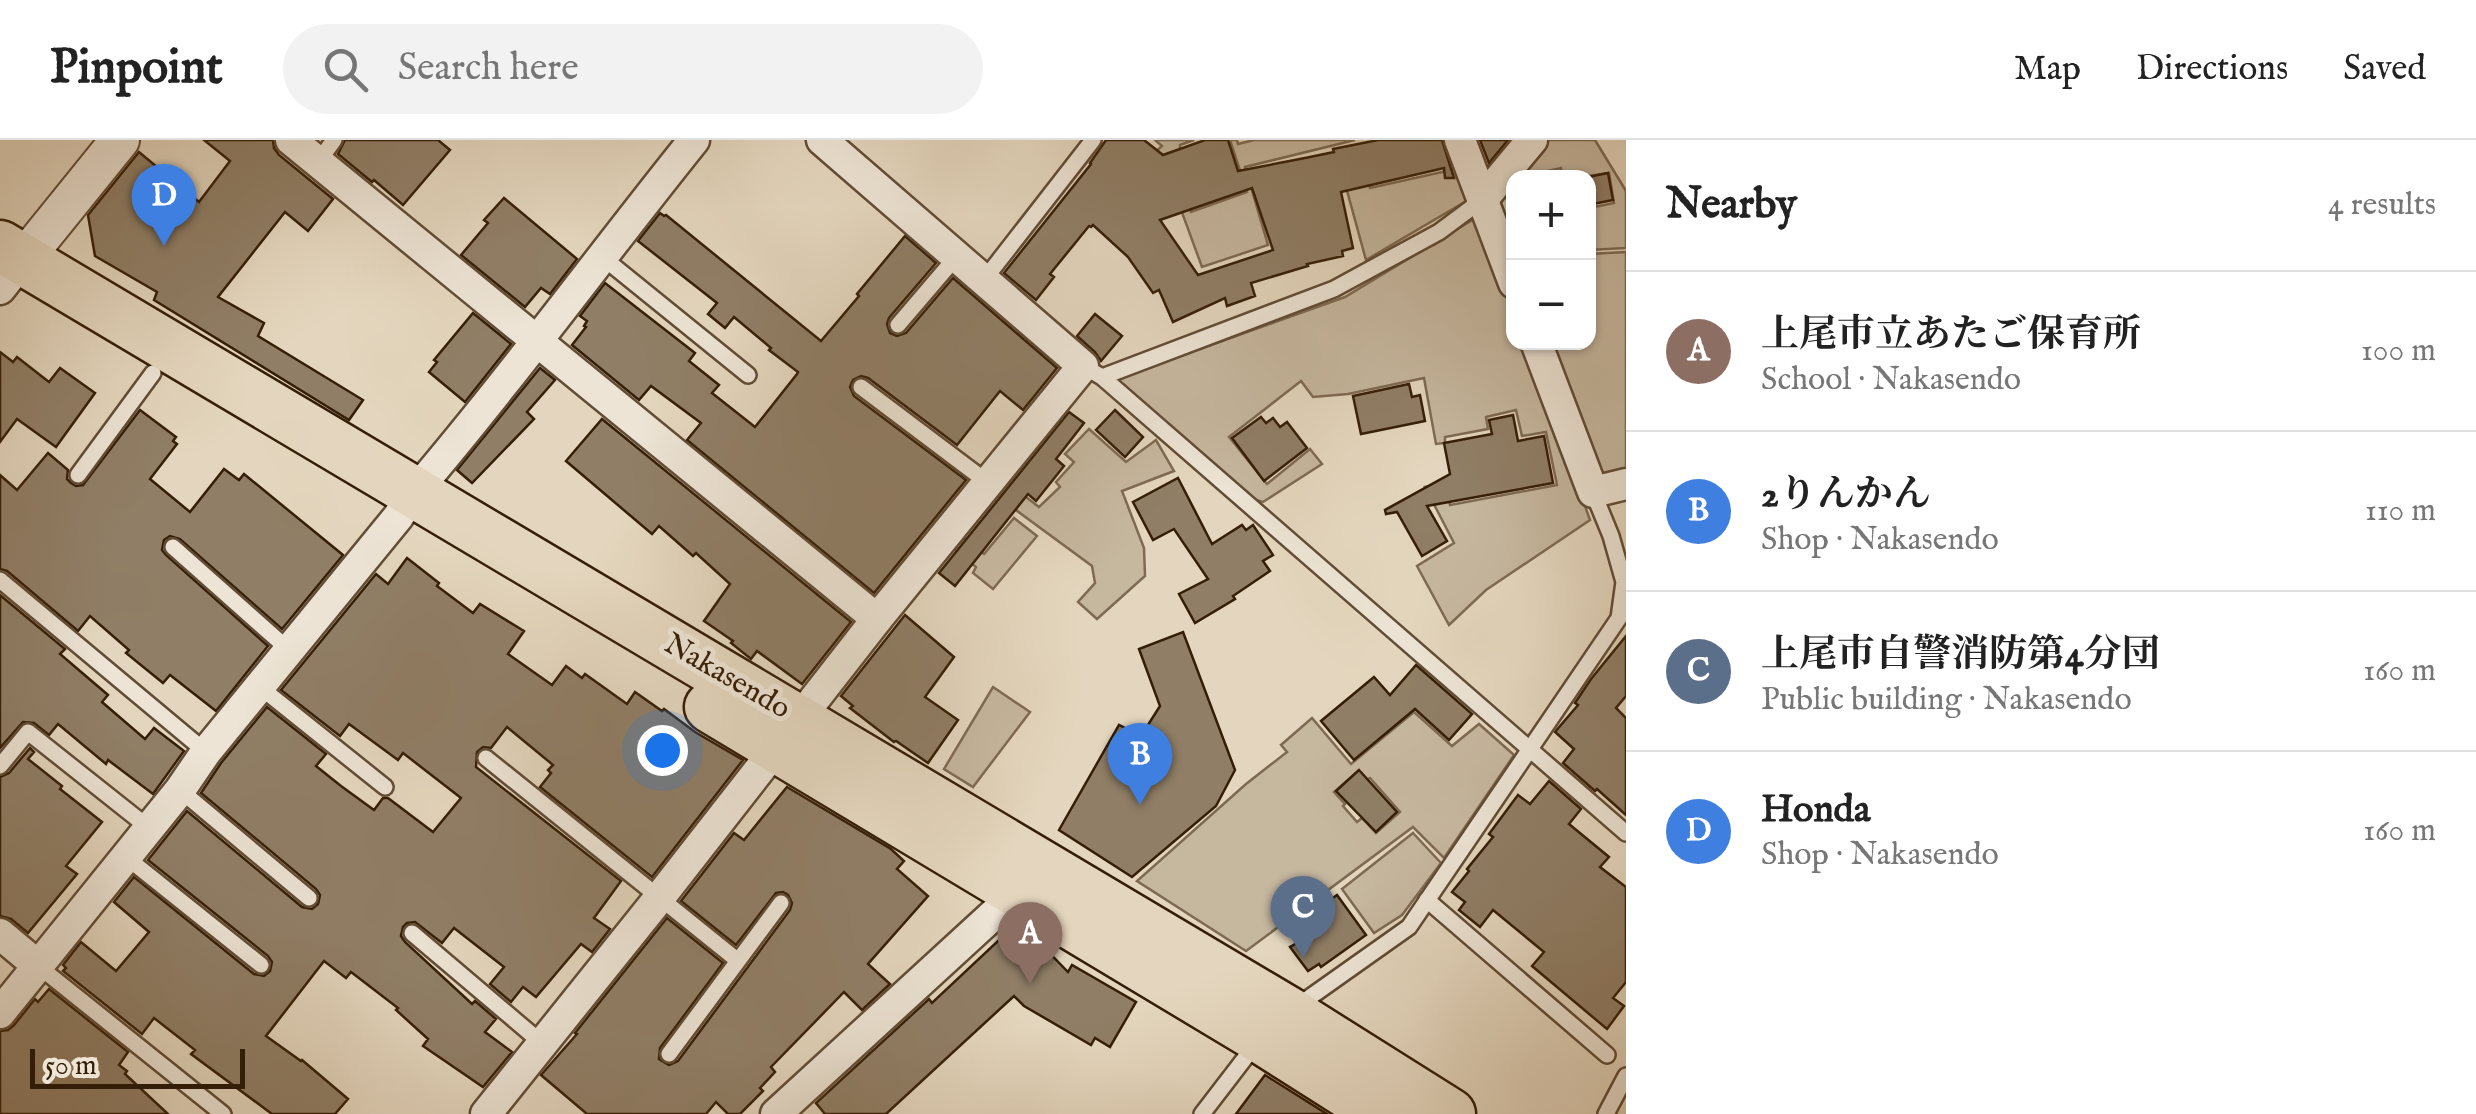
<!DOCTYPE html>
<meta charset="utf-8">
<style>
body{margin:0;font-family:"IM FELL English","Noto Serif JP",serif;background:#f2f2f2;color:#222}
.controls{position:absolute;right:30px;top:30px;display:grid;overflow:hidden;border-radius:20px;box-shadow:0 2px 8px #0004}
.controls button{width:90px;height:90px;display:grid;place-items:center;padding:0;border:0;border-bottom:2px solid #e0e0e0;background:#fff;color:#222;font:50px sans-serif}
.scale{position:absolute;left:30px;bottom:25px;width:215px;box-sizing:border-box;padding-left:10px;border:5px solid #351e07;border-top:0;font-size:28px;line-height:35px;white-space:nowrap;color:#351e07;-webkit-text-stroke:8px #ede4d5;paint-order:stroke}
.you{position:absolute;left:662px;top:610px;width:35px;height:35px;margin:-25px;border:8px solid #fff;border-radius:50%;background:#1a73e8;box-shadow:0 0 0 15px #1a73e833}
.badge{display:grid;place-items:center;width:65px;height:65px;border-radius:50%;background:#b45309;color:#fff;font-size:32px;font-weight:700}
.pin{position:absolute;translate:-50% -82px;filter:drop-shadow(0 2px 5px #0008)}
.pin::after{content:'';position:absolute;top:52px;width:35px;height:30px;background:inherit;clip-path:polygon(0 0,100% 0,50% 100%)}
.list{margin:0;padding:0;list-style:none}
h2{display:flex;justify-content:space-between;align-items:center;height:130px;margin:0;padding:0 40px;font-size:42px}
h2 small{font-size:32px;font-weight:400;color:#767676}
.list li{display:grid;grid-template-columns:65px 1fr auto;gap:30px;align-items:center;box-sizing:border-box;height:160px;padding:0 40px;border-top:2px solid #e0e0e0}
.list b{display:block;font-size:38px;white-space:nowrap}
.list p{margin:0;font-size:32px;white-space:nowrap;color:#767676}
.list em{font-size:32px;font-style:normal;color:#767676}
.icon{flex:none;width:55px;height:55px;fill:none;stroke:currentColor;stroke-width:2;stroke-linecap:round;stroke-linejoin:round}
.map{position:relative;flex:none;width:1626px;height:974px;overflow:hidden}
header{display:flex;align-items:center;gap:60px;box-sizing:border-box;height:140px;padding:0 50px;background:#fff;border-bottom:2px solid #e0e0e0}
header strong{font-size:48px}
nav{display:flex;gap:55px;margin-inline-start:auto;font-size:35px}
.search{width:700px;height:90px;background:#f2f2f2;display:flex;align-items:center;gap:25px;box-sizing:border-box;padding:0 35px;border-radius:55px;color:#767676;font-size:38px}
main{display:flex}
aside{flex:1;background:#fff}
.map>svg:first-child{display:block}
.green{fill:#c6b79f;stroke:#7e6a53;stroke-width:2.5;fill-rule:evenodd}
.building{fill:#907e66;stroke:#351e07;stroke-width:2.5;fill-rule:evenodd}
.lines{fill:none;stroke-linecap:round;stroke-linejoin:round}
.service-casing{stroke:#614c35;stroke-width:20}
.minor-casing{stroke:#614c35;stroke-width:35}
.tertiary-casing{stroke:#614c35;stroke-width:42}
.trunk-casing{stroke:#351e07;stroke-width:55}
.service{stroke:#ede4d5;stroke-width:15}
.minor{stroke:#ede4d5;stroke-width:30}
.tertiary{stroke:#ede4d5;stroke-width:38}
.trunk{stroke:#e4d6be;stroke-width:50}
.labels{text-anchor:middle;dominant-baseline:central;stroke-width:10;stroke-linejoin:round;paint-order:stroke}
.street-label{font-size:30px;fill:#351e07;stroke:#ede4d5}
</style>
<header>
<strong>Pinpoint</strong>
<div class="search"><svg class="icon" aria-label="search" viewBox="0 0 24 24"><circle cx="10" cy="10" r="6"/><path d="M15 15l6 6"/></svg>Search here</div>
<nav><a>Map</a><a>Directions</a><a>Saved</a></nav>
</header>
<main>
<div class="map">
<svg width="1626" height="974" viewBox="0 0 1626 974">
<rect width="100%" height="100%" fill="#e4d6be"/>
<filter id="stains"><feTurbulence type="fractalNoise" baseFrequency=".002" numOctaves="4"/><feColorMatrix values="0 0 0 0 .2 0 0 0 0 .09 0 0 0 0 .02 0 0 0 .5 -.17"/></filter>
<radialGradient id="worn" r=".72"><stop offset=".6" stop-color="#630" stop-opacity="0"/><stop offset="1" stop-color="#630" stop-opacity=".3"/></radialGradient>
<g class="green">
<polygon points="1155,0 1194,0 1180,5 1180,10 1169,13 1191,72 1247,52 1230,0 1237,0 1238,4 1254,0 1355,0 1245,27 1268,105 1202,127 1165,26 1152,15 1162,6"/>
<polygon points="1546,0 1595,0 1626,51 1626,108 1589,110 1589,68 1614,63 1609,33 1581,37 1562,37 1561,28 1517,38"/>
<polygon points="1460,28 1468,60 1366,120 1346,47 1368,40 1370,48"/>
<polygon points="1474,79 1484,85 1513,168 1514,202 1526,203 1590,380 1486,450 1449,485 1417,426 1454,403 1425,347 1445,343 1450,365 1557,345 1546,292 1522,296 1516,270 1486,277 1488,289 1445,297 1445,303 1436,304 1424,238 1348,254 1313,257 1301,241 1229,297 1267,344 1310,309 1322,324 1263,362 1253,359 1119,241 1122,237 1345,157"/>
<polygon points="1626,112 1626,333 1606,338 1593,331 1545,203 1588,202 1589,114"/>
<polygon points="1089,289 1126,322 1156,300 1174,331 1122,351 1144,408 1145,436 1097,479 1078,462 1095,443 1092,426 994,354 1004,340 1039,367 1060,347 1056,342 1074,322 1065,314"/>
<polygon points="1014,378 1037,396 993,449 973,433 976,427 950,406 959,395 984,414"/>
<polygon points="993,547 1030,572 973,647 944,629"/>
<path d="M1414 572 1452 606 1479 584 1514 615 1444 718 1413 687 1246 811 1137 741 1246 644 1287 612 1281 605 1312 578 1351 624ZM1358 631 1366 640 1370 638 1400 672 1376 693 1362 678 1357 682 1343 666 1345 664 1334 652Z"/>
<polygon points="1413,693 1441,723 1402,775 1374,793 1342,749"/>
</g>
<g class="building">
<polygon points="204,0 273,0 274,8 279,15 333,59 308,91 285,72 218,157 264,183 258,196 363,260 349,280 154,160 157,152 95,116 88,75 139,12 199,62 230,21"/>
<polygon points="345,0 438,0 450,10 403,65 374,40 372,42 338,14"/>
<path d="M1106 0H1144L1163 15 1205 0H1228L1238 31 1305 18 1334 12 1333 9 1378 0H1442L1454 38H1445L1444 28 1341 52 1353 108 1342 111 1343 116 1307 124 1308 126 1251 143 1255 156 1227 166 1225 158 1173 182 1159 150 1153 153 1128 117 1093 85 1091 87 1089 86 1050 134 1054 137 1036 160 1004 133 1091 24 1090 23ZM1252 48 1273 110 1198 135 1160 80Z"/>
<polygon points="1480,0 1508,0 1489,23"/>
<polygon points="1608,33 1613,60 1588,65 1588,37"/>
<polygon points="504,58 577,119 550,154 541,148 525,167 461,115 488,83 484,80"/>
<polygon points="660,73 664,76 666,75 821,201 859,156 857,154 905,96 936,123 889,178 887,184 890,193 897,196 906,193 953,138 1057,228 1023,270 1000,251 957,305 868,238 861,236 853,240 850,247 854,256 966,340 874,453 687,300 701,283 651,246 639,260 572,205 586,187 584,186 587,181 580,176 605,143 695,213 689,221 719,245 712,253 755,287 797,234 798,232 769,210 771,208 734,177 725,188 708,174 717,163 638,101"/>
<polygon points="473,173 511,204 465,262 429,232 437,222 434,220"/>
<polygon points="1095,174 1122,196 1101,221 1095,212 1077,196"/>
<polygon points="0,212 13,222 17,217 49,242 60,228 95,253 56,307 17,279 0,302"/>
<polygon points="540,228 555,240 527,272 534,279 472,343 457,330"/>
<polygon points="1409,244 1412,257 1420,255 1425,281 1361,294 1353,256"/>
<polygon points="140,270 176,297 173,301 177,304 150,339 190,372 224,329 239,340 244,334 343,415 282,489 180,399 170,396 164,400 162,410 166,415 268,506 216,571 170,535 163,543 126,513 129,510 90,476 78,491 7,431 0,429 0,335 17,350 48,313 68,330 67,339 71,343 76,346 83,345"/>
<polygon points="1115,270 1143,297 1125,317 1096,290"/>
<polygon points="1069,272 1084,283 1056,319 1064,326 1036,361 1028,354 955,446 939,433"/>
<polygon points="1513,275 1518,301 1544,296 1553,343 1427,366 1447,401 1422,416 1397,372 1386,374 1385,370 1450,334 1444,303 1492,294 1489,280"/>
<polygon points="1261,277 1266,283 1273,278 1280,287 1287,282 1307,308 1264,341 1232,298"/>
<polygon points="602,279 851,482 802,544 757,511 751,519 731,503 733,501 704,481 730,444 696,413 693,416 659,386 652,394 566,321"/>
<polygon points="1178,338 1212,404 1242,385 1246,390 1253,385 1273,415 1263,421 1270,431 1233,456 1235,459 1195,483 1179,454 1208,439 1174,389 1153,400 1133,362"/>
<polygon points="407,418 439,443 437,446 473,473 480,464 524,491 508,514 552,545 566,526 582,538 585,534 627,564 635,552 662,571 664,569 695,592 743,620 652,737 540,647 551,633 548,630 553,625 507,587 491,608 483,607 477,612 476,627 621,741 594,778 610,789 592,812 581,804 536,857 523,847 511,862 490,844 504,827 454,788 442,803 415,782 407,783 403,787 401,796 405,802 472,864 475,861 496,879 485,892 512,912 483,947 423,906 428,899 396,870 398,868 351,832 346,838 324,821 266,896 301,921 302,920 348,959 335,974 272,974 191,914 195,910 154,878 142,894 63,831 66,828 63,825 81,802 116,831 149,792 114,762 134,737 254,834 264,836 270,831 272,822 268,816 148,720 187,671 302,767 312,769 318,764 320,755 316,749 201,653 221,623 267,567 326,614 316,626 341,646 374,670 383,658 388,658 433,692 461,658 403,613 398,620 349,584 340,596 281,550 376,434 388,444"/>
<polygon points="0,455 65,509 60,514 108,555 102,562 145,599 154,588 184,611 153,654 108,620 106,624 58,584 49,595 34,583 23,582 0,608"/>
<polygon points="905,475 954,517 925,557 958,580 928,623 896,601 894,602 850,568 853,566 841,556"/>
<polygon points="1183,492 1235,630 1216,666 1132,737 1059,690 1119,585 1141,596 1160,566 1139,509"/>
<polygon points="1626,496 1626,556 1616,568 1626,578 1626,675 1597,649 1595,651 1563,623 1574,609 1555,592 1578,565 1575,563 1591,539"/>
<polygon points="1416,525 1472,574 1449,600 1415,569 1354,620 1321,581 1374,537 1390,555"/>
<polygon points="30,608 34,612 28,619 62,646 60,649 102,682 66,726 77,734 28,793 11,779 0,776 0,637 9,633"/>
<polygon points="1359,630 1397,672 1376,692 1336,651"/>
<polygon points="1549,641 1581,669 1569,684 1609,717 1600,727 1626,747 1626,842 1613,858 1624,866 1607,889 1532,826 1544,812 1493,770 1480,787 1459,770 1465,762 1452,752 1469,731 1467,729 1493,697 1489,694 1518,655 1530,664"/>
<polygon points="787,647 891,709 904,721 897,729 928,756 868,824 890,844 862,870 844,852 771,927 775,932 760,948 763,951 740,974 728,974 716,962 706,974 587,974 541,935 577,894 575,893 667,778 723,823 660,908 659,919 669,925 678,921 790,770 792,763 788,755 783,752 776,753 736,805 681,761 734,693 744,700"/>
<polygon points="1337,755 1366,795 1321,827 1319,824 1308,831 1290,807 1297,803 1288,790"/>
<polygon points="1016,784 1031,794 1068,832 1072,825 1136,862 1110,907 1095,898 1091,905 1024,866 1014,856 886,974 825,974 816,963 929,859 932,863"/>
<polygon points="49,849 128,912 119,925 127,931 125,934 168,974 0,974 0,891 8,890 14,885 35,859 38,862"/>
<polygon points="1265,935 1327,974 1236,974"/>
</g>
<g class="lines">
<g class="service-casing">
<g id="service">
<polyline points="318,22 334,0"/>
<polyline points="601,116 748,235"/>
<polyline points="984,140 1093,0"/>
<polyline points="898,185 957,116"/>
<polyline points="1083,226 1102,237 1626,693"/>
<polyline points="1102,237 1334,149 1439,92 1482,60"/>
<polyline points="861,247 987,342"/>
<polyline points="78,335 153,233"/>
<polyline points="173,407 289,510"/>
<polyline points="0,440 206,612"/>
<polyline points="260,547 385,647"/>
<polyline points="486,618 737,820"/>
<polyline points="0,626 28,592 149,688"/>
<polyline points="180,650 309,758"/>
<polyline points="126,717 261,825"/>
<polyline points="1427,760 1607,915"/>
<polyline points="412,793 543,904"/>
<polyline points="37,825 223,974"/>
<polyline points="1296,867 1409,787 1619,478 1624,442 1611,396 1593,352"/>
<polyline points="669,914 781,763"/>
<polyline points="1202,974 1255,905"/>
<polyline points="1606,974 1626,936"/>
</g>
</g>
<g class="minor-casing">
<g id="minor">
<polyline points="291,0 877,479"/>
<polyline points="1460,0 1514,143"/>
<polyline points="1482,60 1532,0"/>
<polyline points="0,149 23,120"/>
<polyline points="1536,202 1593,352 1626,344"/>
<polyline points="0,794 37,825"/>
<path d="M0 873 180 650 206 612 398 377 413 354C511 239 600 117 694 0"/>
<polyline points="486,974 660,757 877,479 1083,226 822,0"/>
<polyline points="776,974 1017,753"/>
</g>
</g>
<g class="tertiary-casing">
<polyline id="tertiary" points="23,120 120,0"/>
</g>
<g class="trunk-casing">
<g id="trunk">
<polyline points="0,106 1288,872 1450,974"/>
<polyline points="710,567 1261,898 1381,974"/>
</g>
</g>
<use href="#service" class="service"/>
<use href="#minor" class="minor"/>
<use href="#tertiary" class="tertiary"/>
<use href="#trunk" class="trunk"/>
</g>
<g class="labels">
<g class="street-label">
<text transform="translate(727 537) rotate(30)">Nakasendo</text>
</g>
</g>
<rect width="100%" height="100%" filter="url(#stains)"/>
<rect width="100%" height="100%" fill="url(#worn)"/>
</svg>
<div class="controls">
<button>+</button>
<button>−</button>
</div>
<div class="scale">50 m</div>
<div class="you"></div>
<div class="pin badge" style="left:1030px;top:844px;background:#8d6e63">A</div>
<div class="pin badge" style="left:1140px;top:665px;background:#3f7fe0">B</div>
<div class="pin badge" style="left:1303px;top:818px;background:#5c6f8a">C</div>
<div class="pin badge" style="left:164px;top:106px;background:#3f7fe0">D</div>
</div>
<aside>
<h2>Nearby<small>4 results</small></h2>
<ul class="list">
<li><span class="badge" style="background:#8d6e63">A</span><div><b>上尾市立あたご保育所</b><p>School · Nakasendo</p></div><em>100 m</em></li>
<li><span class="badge" style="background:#3f7fe0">B</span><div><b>2りんかん</b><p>Shop · Nakasendo</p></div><em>110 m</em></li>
<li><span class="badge" style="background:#5c6f8a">C</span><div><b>上尾市自警消防第4分団</b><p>Public building · Nakasendo</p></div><em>160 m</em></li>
<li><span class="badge" style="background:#3f7fe0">D</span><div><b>Honda</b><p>Shop · Nakasendo</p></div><em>160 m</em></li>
</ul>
</aside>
</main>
